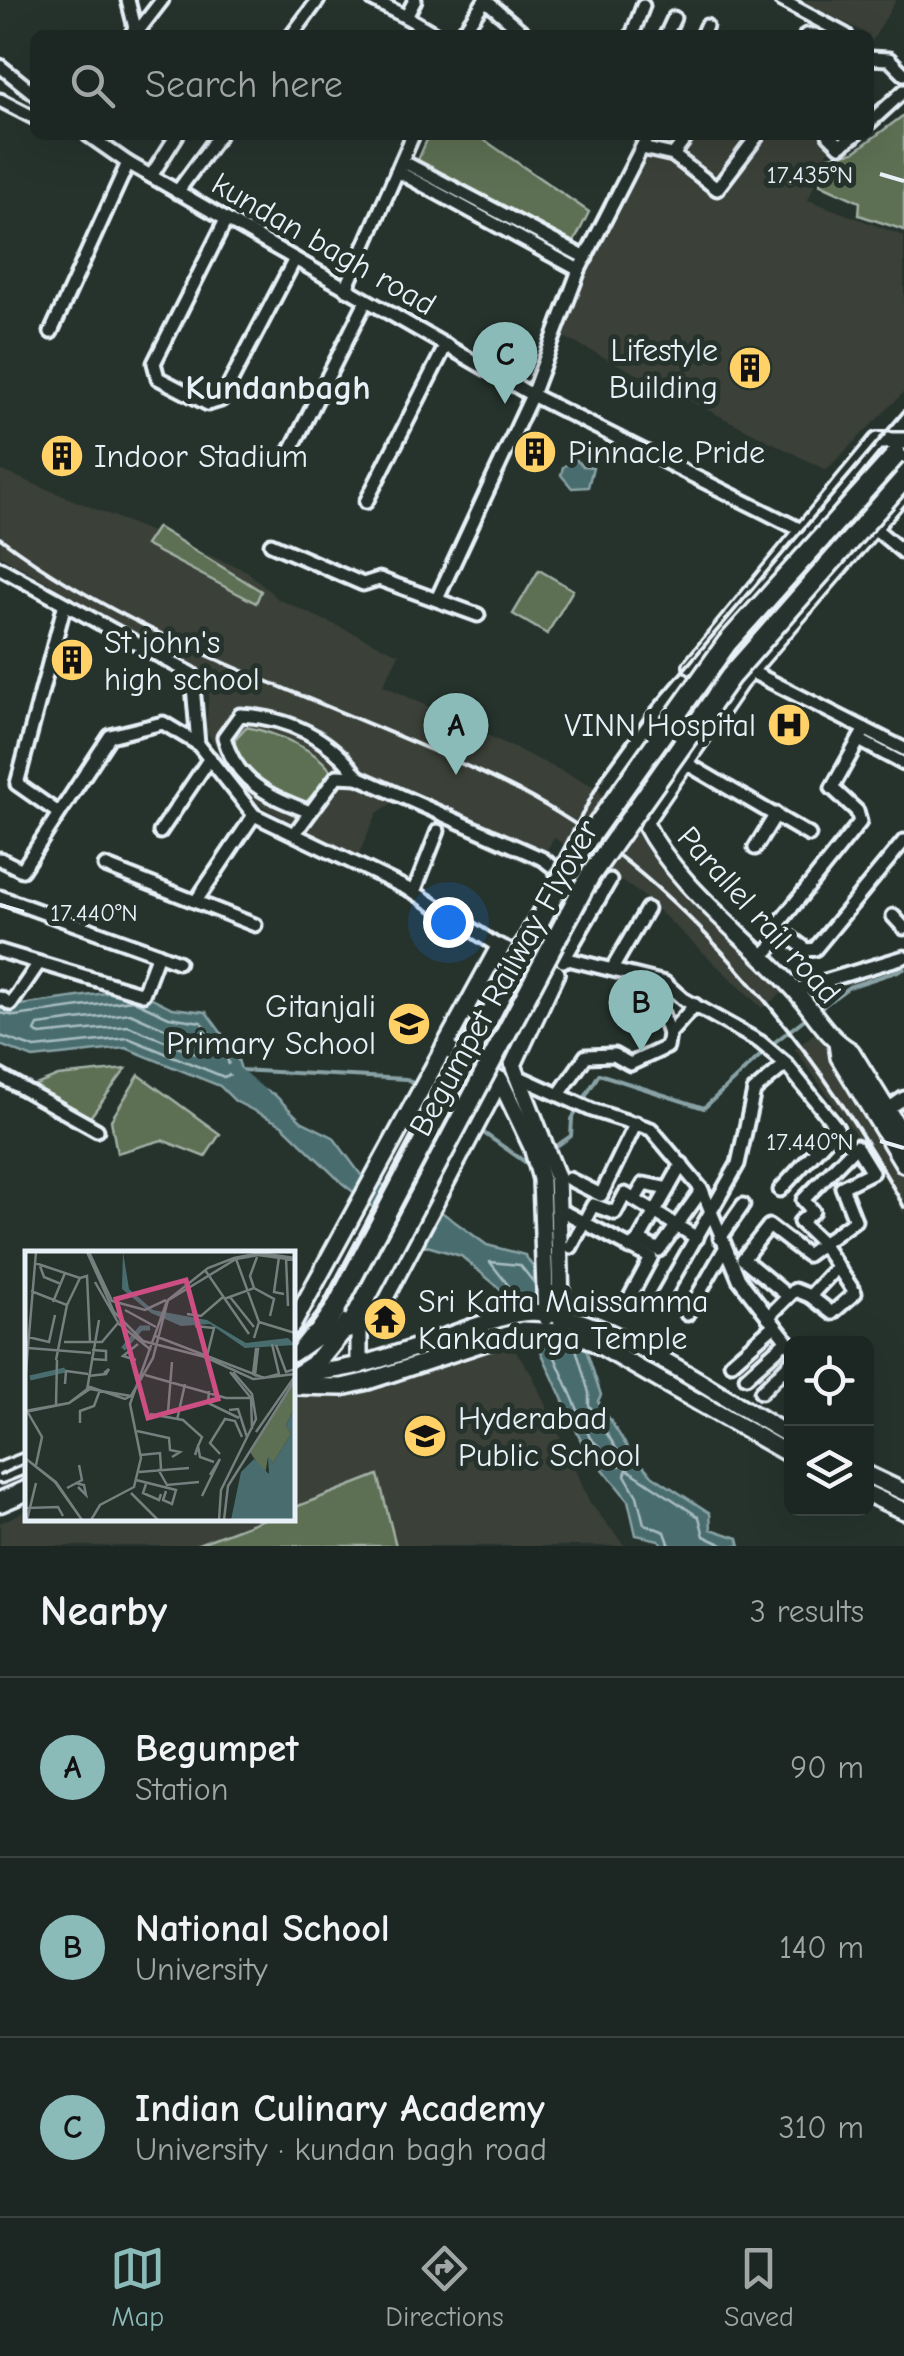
<!DOCTYPE html>
<meta charset="utf-8">
<style>
body{margin:0;font-family:"Comic Neue",sans-serif;background:#29322f;color:#f1f3f6}
.controls{position:absolute;right:30px;bottom:30px;display:grid;overflow:hidden;border-radius:15px;box-shadow:0 10px 40px #0002}
.controls button{width:90px;height:90px;display:grid;place-items:center;padding:0;border:0;border-bottom:2px solid #3a4340;background:#1c2622;color:#f1f3f6;font:50px sans-serif}
.you{position:absolute;left:448px;top:922px;width:35px;height:35px;margin:-25px;border:8px solid #fff;border-radius:50%;background:#1a73e8;box-shadow:0 0 0 15px #1a73e833}
.badge{display:grid;place-items:center;width:65px;height:65px;border-radius:50%;background:#8bbbb9;color:#111;font-size:32px;font-weight:700}
.pin{position:absolute;translate:-50% -82px;filter:drop-shadow(0 2px 5px #0008)}
.pin::after{content:'';position:absolute;top:52px;width:35px;height:30px;background:inherit;clip-path:polygon(0 0,100% 0,50% 100%)}
.list{margin:0;padding:0;list-style:none}
h2{display:flex;justify-content:space-between;align-items:center;height:130px;margin:0;padding:0 40px;font-size:42px}
h2 small{font-size:32px;font-weight:400;color:#a0a5a5}
.list li{display:grid;grid-template-columns:65px 1fr auto;gap:30px;align-items:center;box-sizing:border-box;height:180px;padding:0 40px;border-top:2px solid #3a4340}
.list b{display:block;font-size:38px;white-space:nowrap}
.list p{margin:0;font-size:32px;white-space:nowrap;color:#a0a5a5}
.list em{font-size:32px;font-style:normal;color:#a0a5a5}
.icon{flex:none;width:55px;height:55px;fill:none;stroke:currentColor;stroke-width:2;stroke-linecap:round;stroke-linejoin:round}
.map{position:relative;flex:none;width:904px;height:1546px;overflow:hidden}
.search{position:absolute;background:#1c2622;box-shadow:0 10px 40px #0002;left:30px;right:30px;top:30px;height:110px;display:flex;align-items:center;gap:25px;box-sizing:border-box;padding:0 35px;border-radius:15px;color:#a0a5a5;font-size:38px}
.sheet{height:670px;background:#1c2622}
nav{display:flex;justify-content:space-around;align-items:center;box-sizing:border-box;height:140px;border-top:2px solid #3a4340;background:#1c2622;font-size:28px;color:#a0a5a5}
nav a{display:grid;justify-items:center;gap:5px}
nav .on{color:#8bbbb9}
.map>svg:first-child{display:block}
.built{fill:#3a4038}
.green{fill:#5d7053;stroke:#a2b0a6;stroke-width:2.5}
.water{fill:#496d6e;stroke:#89a2a5;stroke-width:2.5}
.lines{fill:none;stroke-linecap:round;stroke-linejoin:round}
.shore{stroke:#a8bcc1;stroke-width:2.5}
.stream{stroke:#89a2a5;stroke-width:4}
.canal{stroke:#496d6e;stroke-width:11}
.street-casing{stroke:#e8f1f8;stroke-width:19}
.secondary-casing{stroke:#e8f1f8;stroke-width:22}
.primary-casing{stroke:#e8f1f8;stroke-width:25}
.street{stroke:#26332d;stroke-width:11}
.secondary{stroke:#26332d;stroke-width:15}
.primary{stroke:#26332d;stroke-width:18}
.rail{stroke:#e8f1f8;stroke-width:4}
.primary-bridge-casing{stroke:#e8f1f8;stroke-width:25;stroke-linecap:butt}
.primary-bridge{stroke:#26332d;stroke-width:18}
.ticks{fill:none;stroke:#e8f1f8;stroke-width:4}
.labels{text-anchor:middle;dominant-baseline:central;stroke-width:10;stroke-linejoin:round;paint-order:stroke}
.street-label{font-size:32px;fill:#e8f1f8;stroke:#26332d}
.poi-label{font-size:32px;fill:#e8f1f8;stroke:#26332d;text-anchor:start}
.neighbourhood-label{font-size:35px;font-weight:bold;fill:#e8f1f8;stroke:#26332d}
.inset-river{fill:none;stroke:#496d6e;stroke-width:5}
.inset-road{fill:none;stroke:#747f7e;stroke-width:2.5}
.view{fill:#cc4e82;fill-opacity:0.15;stroke:#cc4e82;stroke-width:5}
.inset-edge{fill:none;stroke:#e8f1f8;stroke-width:5}
.ticks-label{font-size:25px;text-anchor:middle;fill:#e8f1f8;stroke:#26332d;stroke-width:10;stroke-linejoin:round;paint-order:stroke}
</style>
<div class="map">
<svg width="904" height="1546" viewBox="0 0 904 1546">
<rect width="100%" height="100%" fill="#26332d"/>
<filter id="ink" filterUnits="userSpaceOnUse"><feTurbulence type="fractalNoise" baseFrequency=".01" numOctaves="2"/><feDisplacementMap in="SourceGraphic" scale="20" xChannelSelector="R" yChannelSelector="G"/><feConvolveMatrix kernelMatrix="1 2 1 2 8 2 1 2 1" color-interpolation-filters="sRGB"/></filter>
<g filter="url(#ink)">
<g class="built">
<polygon points="801,0 896,0 872,41 869,35"/>
<polygon points="634,135 667,152 676,135 822,135 829,150 808,200 904,236 904,392 826,470 564,337"/>
<polygon points="0,470 247,571 278,599 399,654 383,685 593,786 643,830 648,848 752,952 784,992 762,1008 641,894 554,838 536,868 392,803 377,813 357,858 251,800 206,731 210,676 0,555"/>
<polygon points="816,1032 904,1166 904,1214 877,1165 795,1049"/>
<polygon points="509,1341 532,1375 590,1503 625,1546 0,1546 0,1523 27,1510 28,1518 292,1518 293,1399 345,1393"/>
</g>
<g class="green">
<polygon points="904,115 904,230 859,215 860,202 820,184 829,156 854,152"/>
<polygon points="429,135 477,135 589,212 571,248 415,167"/>
<polygon points="157,527 261,591 256,603 145,545"/>
<polygon points="539,570 573,590 547,634 513,614"/>
<path d="M246 727C273 732 321 750 333 775L304 804 262 795 234 761 235 739Z"/>
<polygon points="126,1069 88,1120 31,1087 58,1076"/>
<polygon points="139,1075 220,1134 205,1157 162,1140 117,1153 111,1120"/>
<polygon points="378,1475 396,1546 193,1546 264,1519 292,1518 293,1508"/>
</g>
<g class="water">
<polygon points="575,459 583,466 593,467 588,487 572,488 561,475 563,467"/>
<polygon points="134,989 172,1008 206,1012 236,1053 245,1083 274,1094 301,1121 333,1137 361,1175 436,1208 487,1245 525,1255 583,1340 601,1395 598,1401 631,1453 653,1476 710,1513 711,1529 738,1538 740,1546 663,1546 659,1540 636,1535 628,1500 582,1443 535,1338 498,1287 461,1256 420,1244 342,1183 282,1125 235,1101 220,1086 126,1048 33,1058 0,1045 0,1003 14,1006"/>
</g>
<g class="lines">
<g class="shore">
<polyline points="0,1013 15,1016 132,1000 169,1017 201,1022 227,1057 231,1074 224,1077 128,1038 35,1048 0,1036"/>
<polygon points="130,1013 166,1029 193,1034 204,1051 197,1054 128,1026 40,1035 35,1031 38,1025"/>
<polyline points="523,1304 490,1262 520,1265 535,1284"/>
<polyline points="548,1341 590,1438 620,1466 624,1461 589,1405 589,1393 575,1345"/>
<polyline points="670,1546 665,1532 644,1524 637,1496 625,1475 627,1469 699,1517 704,1536 725,1546"/>
</g>
<g class="stream">
<polyline points="819,1009 849,987 904,969"/>
<polyline points="771,1045 811,1014"/>
<polyline points="239,1070 406,1079 417,1086"/>
<polyline points="478,1129 528,1164 531,1162"/>
<polyline points="552,1149 571,1136 572,1119 599,1074 704,1108 764,1052"/>
</g>
<polyline class="canal" points="232,1069 264,1096"/>
<g class="street-casing">
<g id="street">
<polyline points="128,0 135,28 131,35"/>
<polyline points="373,0 406,17"/>
<polyline points="415,0 406,17 437,35"/>
<polyline points="485,0 526,35"/>
<polyline points="781,0 846,35"/>
<polyline points="138,31 162,0"/>
<polyline points="292,35 318,0"/>
<polyline points="461,35 485,0"/>
<polyline points="632,35 643,6"/>
<polyline points="666,35 674,18"/>
<polyline points="702,35 706,26"/>
<polyline points="806,35 815,35"/>
<polyline points="869,58 889,59 904,74"/>
<polyline points="0,66 35,94"/>
<polyline points="0,100 35,118"/>
<polyline points="869,123 904,91"/>
<polyline points="88,135 128,163 532,395 803,531"/>
<polyline points="829,135 840,146 855,135"/>
<polyline points="642,148 673,155 688,135"/>
<polyline points="673,155 717,189 758,135"/>
<polyline points="402,161 586,258"/>
<polyline points="397,171 579,270"/>
<polyline points="151,176 177,135"/>
<polyline points="177,192 219,135"/>
<polyline points="226,220 154,363 158,378 208,404 221,400 295,259"/>
<polyline points="346,289 413,135"/>
<polyline points="51,332 128,163"/>
<polyline points="289,454 366,301"/>
<polyline points="366,502 446,345"/>
<polyline points="873,527 904,553"/>
<polyline points="271,544 363,584 379,579 478,615"/>
<polyline points="0,568 192,674 198,744 254,815 414,892 499,947"/>
<polyline points="437,599 532,395 579,270 646,139 641,135"/>
<polyline points="719,648 750,671 904,749"/>
<polyline points="865,729 832,788 857,811 860,822 780,922 779,929 807,950 815,949 904,841"/>
<polyline points="859,740 904,764"/>
<polyline points="684,762 809,835"/>
<polyline points="57,812 17,784 64,607"/>
<path d="M310 812C269 796 236 783 224 737L240 715C288 717 331 738 358 777"/>
<polyline points="160,832 210,758"/>
<polyline points="295,833 337,776 358,777 543,859 596,901"/>
<polyline points="755,848 776,814"/>
<polyline points="0,859 22,870 110,736 163,723 198,744"/>
<polyline points="105,866 255,925"/>
<polyline points="414,892 438,831"/>
<polyline points="0,897 158,954 143,994 0,951"/>
<polyline points="196,901 254,815"/>
<polyline points="893,916 904,928"/>
<polyline points="158,954 178,962"/>
<polyline points="762,957 784,933"/>
<polyline points="564,958 665,983 683,999 760,1042 786,1064 837,1128 780,1190"/>
<polyline points="563,961 610,880"/>
<polyline points="612,969 647,909"/>
<polyline points="795,990 904,957"/>
<polyline points="0,998 11,1004 39,963"/>
<polyline points="669,1034 695,1005"/>
<polyline points="515,1075 592,1110 651,1129 702,1190 739,1279 792,1347"/>
<polyline points="0,1076 97,1130"/>
<polyline points="560,1093 586,1056 614,1055 630,1064 667,1047 669,1034 662,1013"/>
<polyline points="884,1112 904,1098"/>
<polyline points="569,1179 601,1195 636,1123"/>
<polyline points="635,1199 644,1184 668,1189"/>
<polyline points="566,1213 651,1258 630,1297"/>
<polyline points="720,1238 743,1205"/>
<polyline points="639,1240 659,1250 702,1190"/>
<polyline points="571,1247 593,1205 615,1213 625,1194 697,1238"/>
<polyline points="629,1248 639,1240 682,1164"/>
<polyline points="788,1296 743,1259 769,1226 807,1255 855,1220 842,1187 872,1172 856,1146 803,1200 813,1211 800,1222 821,1242 855,1293 832,1313 810,1296"/>
<polyline points="661,1299 738,1164 754,1091 786,1064"/>
<polyline points="687,1314 724,1250"/>
<polyline points="768,1317 795,1290 810,1296 837,1267"/>
<polyline points="731,1363 772,1327"/>
<polyline points="746,1377 786,1341"/>
<polyline points="761,1392 792,1361"/>
</g>
</g>
<g class="secondary-casing">
<g id="secondary">
<path d="M904 492 740 682 644 822C678 888 744 934 794 989 813 1010 826 1037 851 1051L904 1137"/>
<polyline points="730,694 692,666 877,441 904,441"/>
<polyline points="837,1043 839,1057 904,1164"/>
<polyline points="444,1047 500,1080 532,1147 541,1179 546,1317"/>
<polyline points="292,1326 499,947 556,973 513,1065 557,1177 562,1332"/>
<polyline points="359,1326 359,1366"/>
<polyline points="341,1333 365,1323 379,1309 500,1080"/>
<path d="M302 1373C378 1371 444 1332 516 1314 586 1297 727 1402 792 1437"/>
<polyline points="292,1386 342,1387 368,1381 522,1330 562,1332 586,1338 792,1456"/>
<polyline points="866,1474 904,1492"/>
<polyline points="866,1493 904,1511"/>
</g>
</g>
<g class="primary-casing">
<g id="primary">
<polyline points="292,1352 318,1334 335,1310"/>
<polyline points="292,1379 314,1365 361,1307"/>
<polyline points="0,1473 28,1462"/>
<polyline points="0,1502 28,1490"/>
</g>
</g>
<use href="#street" class="street"/>
<use href="#secondary" class="secondary"/>
<use href="#primary" class="primary"/>
<g class="rail">
<path d="M0 538C148 650 351 707 517 790 679 872 819 1051 904 1207"/>
<polyline points="292,1345 320,1310 604,773 652,707 904,411"/>
<polyline points="0,1475 28,1462"/>
</g>
<g class="primary-bridge-casing">
<g id="primary-bridge">
<polyline points="361,1307 589,877 730,677 904,479"/>
<polyline points="335,1310 569,865 727,643 896,455"/>
</g>
</g>
<use href="#primary-bridge" class="primary-bridge"/>
</g>
</g>
<path class="ticks" d="M880 174 904 181M0 905 24 912M880 1141 904 1148"/>
<defs>
<g id="building-disc" transform="scale(2.25)"><circle r="9.5" fill="#ffd166" stroke="#26332d"/><path d="M-4-6H4V6H1V3H-1V6H-4ZM-2.5-4.3h1.7v1.8h-1.7ZM.8-4.3h1.7v1.8H.8ZM-2.5-1h1.7V.8h-1.7ZM.8-1h1.7V.8H.8Z" fill="#111"/></g>
<g id="hospital-disc" transform="scale(2.25)"><circle r="9.5" fill="#ffd166" stroke="#26332d"/><path d="M-5-5h3v3.5h4V-5h3V5h-3V1.5h-4V5h-3Z" fill="#111"/></g>
<g id="school-disc" transform="scale(2.25)"><circle r="9.5" fill="#ffd166" stroke="#26332d"/><path d="M0-5L7-2L0 1L-7-2ZM-4 1L0 2.5L4 1V4Q0 6-4 4Z" fill="#111"/></g>
<g id="temple-disc" transform="scale(2.25)"><circle r="9.5" fill="#ffd166" stroke="#26332d"/><path d="M0-6L5-2H3V0L6.5 2.5H4V6H1.5V3h-3V6H-4V2.5H-6.5L-3 0V-2H-5Z" fill="#111"/></g>
</defs>
<g fill-rule="evenodd">
<use href="#building-disc" x="750" y="368"/>
<use href="#building-disc" x="535" y="452"/>
<use href="#building-disc" x="62" y="456"/>
<use href="#building-disc" x="72" y="660"/>
<use href="#hospital-disc" x="789" y="725"/>
<use href="#school-disc" x="409" y="1024"/>
<use href="#temple-disc" x="385" y="1319"/>
<use href="#school-disc" x="425" y="1436"/>
</g>
<g class="labels">
<g class="street-label">
<text transform="translate(324 244) rotate(30)">kundan bagh road</text>
<text transform="translate(759 915) rotate(48)">Parallel rail road</text>
<text transform="translate(504 978) rotate(-61)">Begumpet Railway Flyover</text>
</g>
<g class="poi-label">
<text x="718" y="350" text-anchor="end">Lifestyle<tspan x="718" dy="37">Building</tspan></text>
<text x="568" y="452">Pinnacle Pride</text>
<text x="94" y="456">Indoor Stadium</text>
<text x="104" y="642">St john's<tspan x="104" dy="37">high school</tspan></text>
<text x="756" y="725" text-anchor="end">VINN Hospital</text>
<text x="376" y="1006" text-anchor="end">Gitanjali<tspan x="376" dy="37">Primary School</tspan></text>
<text x="418" y="1301">Sri Katta Maissamma<tspan x="418" dy="37">Kankadurga Temple</tspan></text>
<text x="458" y="1418">Hyderabad<tspan x="458" dy="37">Public School</tspan></text>
</g>
<g class="neighbourhood-label">
<text x="278" y="387">Kundanbagh</text>
</g>
</g>
<g transform="translate(25 1251)">
<rect width="270" height="270" fill="#26332d"/>
<path d="M270 131V156L261 174 266 183 248 212 243 206 240 224 225 201Z" fill="#5d7053"/>
<path d="M98 1 104 38 128 59 182 69 221 92 263 87 270 94 220 97 185 73 156 75 126 62 97 38ZM270 156V269H206L216 221 229 208 244 223 243 206 248 212 266 183 261 174Z" fill="#496d6e"/>
<path class="inset-river" d="M98 98 116 77H125M5 127 40 119"/>
<path class="inset-road" d="M62 1 89 61 118 90 180 106 228 128 270 123M64 1 87 50 120 59 141 49M254 6 249 41 259 43M261 7 263 55M211 8 234 71 229 87M10 12 55 27 42 54M15 15 19 26 36 33M180 19 224 83M55 27 62 25 65 90M70 31 94 73 126 99M229 37 225 25 232 6M6 40 42 54 31 109M205 46 229 76M199 48 229 37 249 48 245 65M28 51 40 22M100 59 131 76M162 63 176 65 198 46M234 71 270 82M170 75 189 77 182 105M130 85 239 127 254 123 247 93M3 86 24 91 30 64M39 91H77L93 72M251 94 261 121 270 118M3 97 66 102M231 98H233L230 124 228 123ZM66 108 81 109V100L67 99M111 109 98 105 113 93M205 121 226 147M120 124 201 147H226L227 178M63 125 81 123 84 118 79 122M0 132 11 1M40 133 41 120 63 123M62 139 74 69M184 140 183 152 214 167M31 155 32 109M204 159 213 158 222 186M0 160 44 152 65 136 100 148 108 144M2 160 17 186 11 214M0 161 44 152 65 138 106 145 128 107 143 49 183 17 209 7 235 2 270 7M143 161 147 111M125 163 158 169 177 186 173 195M152 169 160 133M55 172V160L69 155 75 139M112 180 144 187 145 199 155 201 147 206M231 181 270 125M195 203 185 192 200 168 210 170 217 186M115 204 135 202 136 218M170 204 173 195 175 206 189 211M0 207 31 231 57 269M0 207 30 231 57 269M133 218 142 234 174 231M114 221 164 217M111 229 151 239 147 253 138 249 141 240M50 232 59 234 61 244 53 236M121 233 118 242 134 249 136 243M42 237 57 229 54 214M106 242 133 269M177 245 195 208 185 224M2 257 33 256 38 265M2 269 11 232M66 269 75 254 109 236 116 207 105 153 142 50 211 8 233 4 270 9M194 269 196 239 231 168 227 143 208 121M199 269 203 235 270 129"/>
<path class="view" d="M161 29 193 148 123 167 91 48Z"/>
<rect width="270" height="270" class="inset-edge"/>
</g>
<g class="ticks-label">
<text x="810" y="183">17.435°N</text>
<text x="94" y="921">17.440°N</text>
<text x="810" y="1150">17.440°N</text>
</g>
</svg>
<div class="controls">
<button><svg class="icon" aria-label="locate" viewBox="0 0 24 24"><circle cx="12" cy="12" r="6"/><path d="M12 2v4M12 18v4M2 12h4M18 12h4"/></svg></button>
<button><svg class="icon" aria-label="layers" viewBox="0 0 24 24"><path d="M12 4l9 5-9 5-9-5zM3 14l9 5 9-5"/></svg></button>
</div>
<div class="you"></div>
<div class="pin badge" style="left:456px;top:775px">A</div>
<div class="pin badge" style="left:641px;top:1052px">B</div>
<div class="pin badge" style="left:505px;top:404px">C</div>
<div class="search"><svg class="icon" aria-label="search" viewBox="0 0 24 24"><circle cx="10" cy="10" r="6"/><path d="M15 15l6 6"/></svg>Search here</div>
</div>
<section class="sheet">
<h2>Nearby<small>3 results</small></h2>
<ul class="list">
<li><span class="badge">A</span><div><b>Begumpet</b><p>Station</p></div><em>90 m</em></li>
<li><span class="badge">B</span><div><b>National School</b><p>University</p></div><em>140 m</em></li>
<li><span class="badge">C</span><div><b>Indian Culinary Academy</b><p>University · kundan bagh road</p></div><em>310 m</em></li>
</ul>
</section>
<nav>
<a class="on"><svg class="icon" aria-label="map" viewBox="0 0 24 24"><path d="M3 6l6-2 6 2 6-2v14l-6 2-6-2-6 2zM9 4v14M15 6v14"/></svg>Map</a>
<a><svg class="icon" aria-label="directions" viewBox="0 0 24 24"><path d="M12 3l9 9-9 9-9-9zM9 14v-3h6M13 9l2 2-2 2"/></svg>Directions</a>
<a><svg class="icon" aria-label="saved" viewBox="0 0 24 24"><path d="M7 4h10v16l-5-4-5 4z"/></svg>Saved</a>
</nav>
